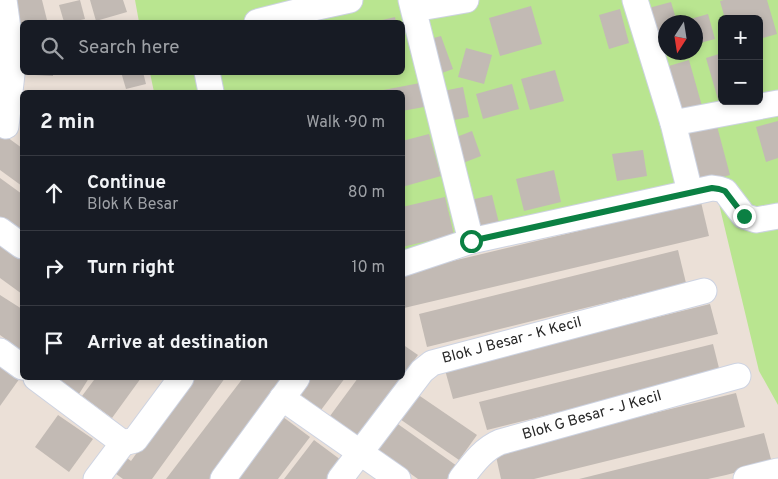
<!DOCTYPE html>
<meta charset="utf-8">
<style>
body{margin:0;font-family:Overpass,sans-serif;background:#242831;color:#f1f3f6}
.controls{position:absolute;right:15px;top:15px;display:grid;overflow:hidden;border-radius:8px;box-shadow:0 2px 8px #0003}
.controls button{width:45px;height:45px;display:grid;place-items:center;padding:0;border:0;border-bottom:1px solid #363941;background:#171b24;color:#f1f3f6;font:25px sans-serif}
.compass{position:absolute;left:658px;top:15px;width:45px;height:45px;border-radius:50%;background:#171b24;box-shadow:0 2px 8px #0003;rotate:192deg}
.stop{position:absolute;width:15px;height:15px;margin:-11px;border:4px solid #0b8043;border-radius:50%;background:#fff}
.stop.end{background:#0b8043;border-color:#fff;box-shadow:0 1px 5px #0008}
.list{margin:0;padding:0;list-style:none}
h2{display:flex;justify-content:space-between;align-items:center;height:65px;margin:0;padding:0 20px;font-size:21px}
h2 small{font-size:16px;font-weight:400;color:#9ea1a6}
.list li{display:grid;grid-template-columns:32px 1fr auto;gap:15px;align-items:center;box-sizing:border-box;height:75px;padding:0 20px;border-top:1px solid #363941}
.list b{display:block;font-size:19px;white-space:nowrap}
.list p{margin:0;font-size:16px;white-space:nowrap;color:#9ea1a6}
.list em{font-size:16px;font-style:normal;color:#9ea1a6}
.icon{flex:none;width:28px;height:28px;fill:none;stroke:currentColor;stroke-width:2;stroke-linecap:round;stroke-linejoin:round}
.map{position:relative;flex:none;width:778px;height:479px;overflow:hidden}
.search{position:absolute;background:#171b24;box-shadow:0 2px 8px #0003;left:20px;top:20px;width:385px;height:55px;display:flex;align-items:center;gap:12px;box-sizing:border-box;padding:0 18px;border-radius:8px;color:#9ea1a6;font-size:19px}
.panel{position:absolute;background:#171b24;box-shadow:0 2px 8px #0003;left:20px;top:90px;width:385px;height:290px;border-radius:8px}
.map>svg:first-child{display:block}
.green{fill:#b9e590;fill-rule:evenodd}
.building{fill:#c2bab4}
.lines{fill:none;stroke-linecap:round;stroke-linejoin:round}
.minor-casing{stroke:#cdd3e2;stroke-width:27}
.minor{stroke:#fff;stroke-width:25}
.route{stroke:#0b8043;stroke-width:6}
.labels{text-anchor:middle;dominant-baseline:central;stroke-width:4;stroke-linejoin:round;paint-order:stroke}
.street-label{font-size:15px;fill:#272727;stroke:#fff}
</style>
<div class="map">
<svg width="778" height="479" viewBox="0 0 778 479">
<rect width="100%" height="100%" fill="#ebe0d7"/>
<path class="green" d="M135 0H778V405L759 371 714 183 403 252 402 92H154L150 73 402 72V22H139ZM722 19H759V101H722ZM666 22H696V52H666Z"/>
<g class="building">
<polygon points="10,0 42,0 47,20 40,22 22,22 22,27 18,28"/>
<polygon points="80,0 85,19 72,22 64,22 59,5"/>
<polygon points="90,0 123,0 127,12 96,21"/>
<polygon points="724,0 767,0 777,34 759,39 759,19 725,19 720,1"/>
<polygon points="671,2 677,22 666,22 666,47 657,49 645,9"/>
<polygon points="531,6 542,44 500,56 489,18"/>
<polygon points="620,9 629,43 609,49 599,15"/>
<polygon points="708,14 715,39 696,44 696,22 688,22 687,20"/>
<polygon points="395,17 396,22 374,22"/>
<polygon points="441,36 453,69 442,73 430,39"/>
<polygon points="466,48 492,55 484,84 458,77"/>
<polygon points="722,53 722,102 719,103 706,58"/>
<polygon points="689,60 702,106 675,114 662,68"/>
<polygon points="555,70 564,101 530,110 521,79"/>
<polygon points="22,72 53,72 53,76 16,74"/>
<polygon points="121,72 143,72 146,84 126,89"/>
<polygon points="420,83 424,107 402,111 402,92 373,92"/>
<polygon points="512,84 519,109 483,119 476,94"/>
<polygon points="463,87 469,117 449,121 443,91"/>
<polygon points="21,96 22,97 22,121 9,112"/>
<polygon points="778,121 778,158 766,162 756,127"/>
<polygon points="717,126 730,175 697,184 683,135"/>
<polygon points="472,131 481,156 463,163 454,138"/>
<polygon points="0,132 22,148 22,186 0,170"/>
<polygon points="429,134 441,176 402,187 402,141"/>
<polygon points="643,150 647,176 617,181 612,154"/>
<polygon points="554,170 561,202 524,211 516,179"/>
<polygon points="0,178 22,194 22,236 0,220"/>
<polygon points="492,195 500,227 475,233 466,201"/>
<polygon points="445,197 454,235 402,247 402,207"/>
<polygon points="701,202 709,236 404,308 402,303 402,273"/>
<polygon points="0,242 22,258 22,294 0,278"/>
<polygon points="678,250 686,283 427,347 419,314"/>
<polygon points="0,295 22,309 22,351 0,335"/>
<polygon points="710,304 718,334 453,399 445,370"/>
<polygon points="402,344 418,355 402,377"/>
<polygon points="713,344 720,372 487,430 479,402"/>
<polygon points="0,363 20,378 0,406"/>
<polygon points="55,378 89,378 79,394"/>
<polygon points="90,378 141,378 112,418 82,396 94,380"/>
<polygon points="190,378 225,378 152,479 123,479 112,471 123,455 131,461"/>
<polygon points="243,378 291,378 214,479 166,479"/>
<polygon points="304,378 345,378 321,410 295,391"/>
<polygon points="358,378 402,378 359,437 330,416"/>
<polygon points="414,392 477,435 459,460 397,417"/>
<polygon points="736,393 745,427 534,479 501,479 495,452"/>
<polygon points="279,414 310,437 278,479 230,479"/>
<polygon points="58,415 93,439 69,472 35,447"/>
<polygon points="395,422 457,466 447,479 418,479 376,449"/>
<polygon points="764,433 772,463 726,475 708,479 579,479"/>
<polygon points="314,440 345,463 333,479 284,479"/>
</g>
<g class="lines">
<g class="minor-casing">
<g id="minor">
<polyline points="4,0 10,43 22,43"/>
<polyline points="411,0 471,241"/>
<polyline points="635,0 673,123 778,103"/>
<polyline points="414,9 466,0"/>
<polyline points="257,22 304,10 350,0"/>
<polyline points="207,72 211,92"/>
<polyline points="673,123 690,192"/>
<polyline points="6,126 12,74 10,43"/>
<polyline points="0,230 22,246"/>
<polyline points="402,264 471,241 712,188 719,189 725,191 744,216 756,220 778,216"/>
<polyline points="0,351 22,367"/>
<polyline points="36,378 123,443"/>
<polyline points="282,398 398,479"/>
<polyline points="123,443 135,440 181,378"/>
<polyline points="96,479 123,443"/>
<polyline points="223,479 297,378"/>
<polyline points="340,479 422,371 432,363 704,291"/>
<path d="M461 479C472 465 483 449 500 442L738 376"/>
<polyline points="746,479 778,471"/>
</g>
</g>
<use href="#minor" class="minor"/>
</g>
<g class="lines">
<polyline class="route" points="471,241 712,188 719,189 725,191 744,216"/>
</g>
<g class="labels">
<g class="street-label">
<text transform="translate(512 341) rotate(-15)">Blok J Besar - K Kecil</text>
<text transform="translate(592 416) rotate(-16)">Blok G Besar - J Kecil</text>
</g>
</g>
</svg>
<div class="controls">
<button>+</button>
<button>−</button>
</div>
<svg class="compass" viewBox="-18 -18 36 36"><path d="M0-13l5 13h-10z" fill="#e53935"/><path d="M0 13l5-13h-10z" fill="#9ea1a6"/></svg>
<div class="stop" style="left:471px;top:241px"></div>
<div class="stop end" style="left:744px;top:216px"></div>
<div class="search"><svg class="icon" aria-label="search" viewBox="0 0 24 24"><circle cx="10" cy="10" r="6"/><path d="M15 15l6 6"/></svg>Search here</div>
<section class="panel">
<h2>2 min<small>Walk · 90 m</small></h2>
<ul class="list">
<li><svg class="icon" aria-label="ahead" viewBox="0 0 24 24"><path d="M12 20V5M6 11l6-6 6 6"/></svg><div><b>Continue</b><p>Blok K Besar</p></div><em>80 m</em></li>
<li><svg class="icon" aria-label="right" viewBox="0 0 24 24"><path d="M7 20v-9h11M14 6l5 5-5 5"/></svg><div><b>Turn right</b></div><em>10 m</em></li>
<li><svg class="icon" aria-label="arrive" viewBox="0 0 24 24"><path d="M6 21V4h12l-3 4 3 4H6"/></svg><div><b>Arrive at destination</b></div></li>
</ul>
</section>
</div>
